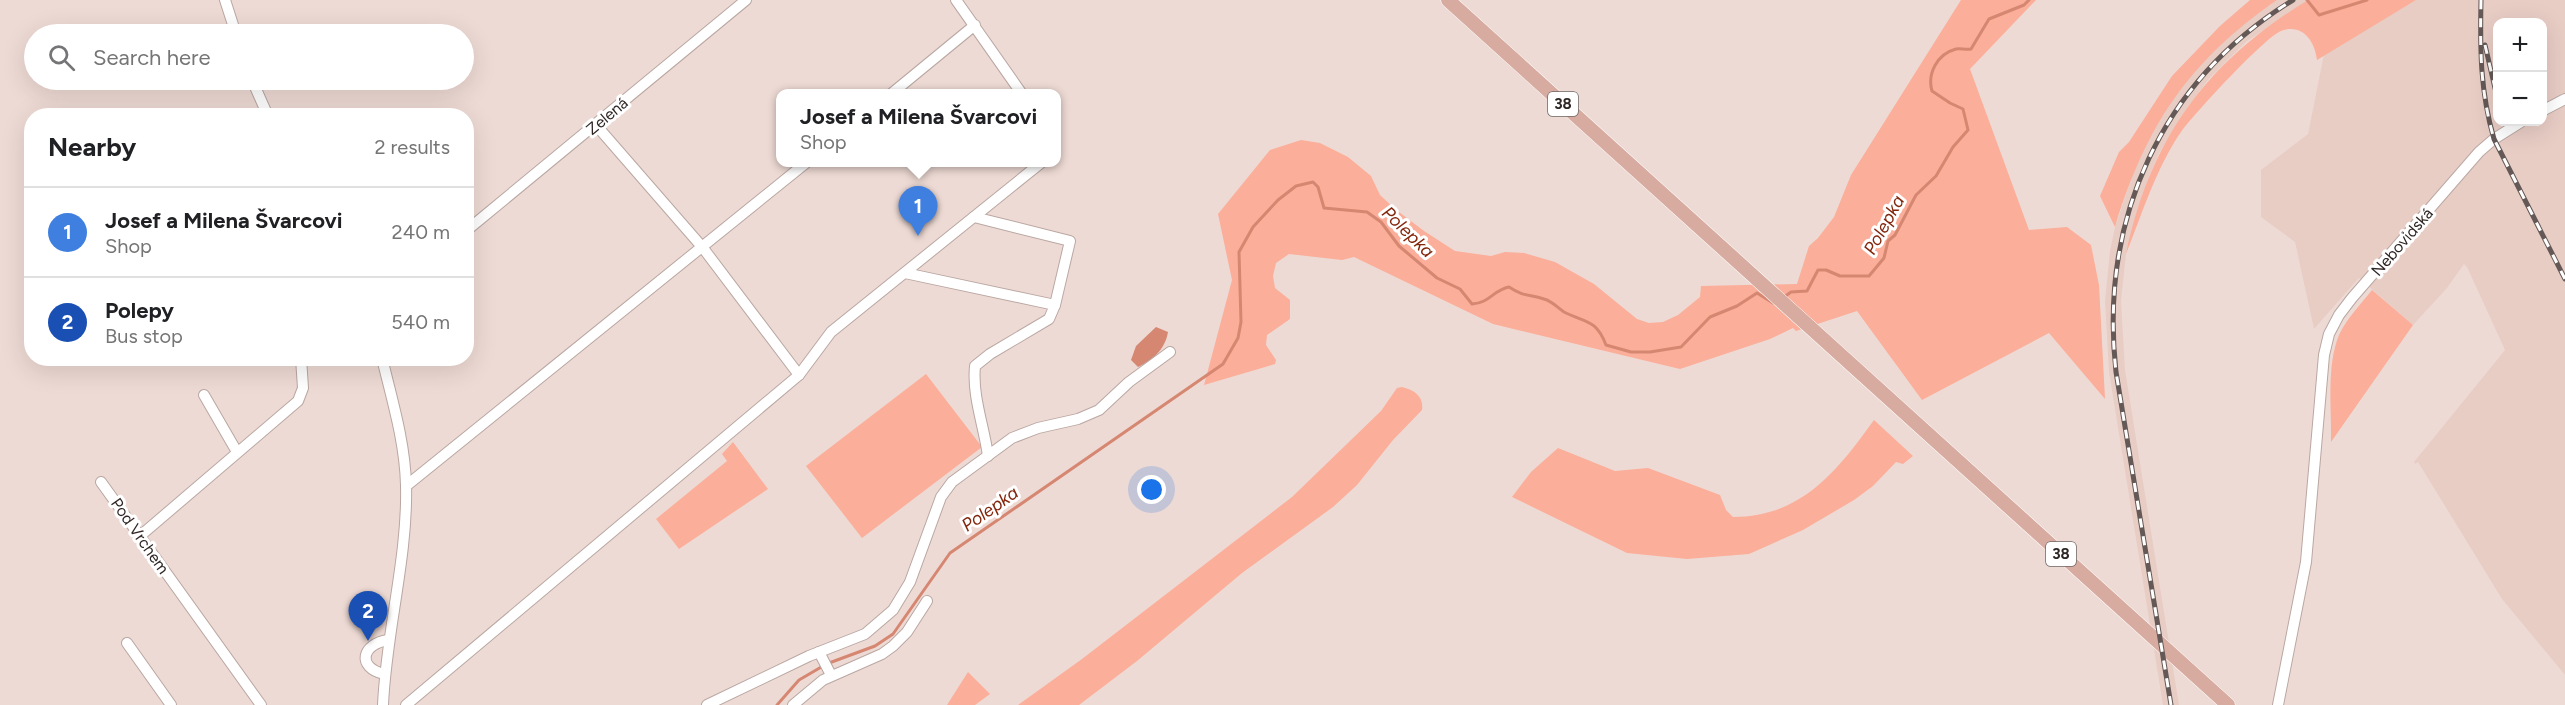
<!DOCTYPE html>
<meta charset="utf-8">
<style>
body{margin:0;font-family:Figtree,sans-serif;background:#f2f2f2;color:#202124}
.controls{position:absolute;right:18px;top:18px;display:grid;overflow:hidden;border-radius:12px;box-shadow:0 6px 24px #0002}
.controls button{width:54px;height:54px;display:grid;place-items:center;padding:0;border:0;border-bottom:2px solid #e0e0e0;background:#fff;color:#202124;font:30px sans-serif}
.you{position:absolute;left:1152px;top:490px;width:21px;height:21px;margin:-15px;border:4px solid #fff;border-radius:50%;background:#1a73e8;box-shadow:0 0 0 9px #1a73e833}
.badge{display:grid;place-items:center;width:39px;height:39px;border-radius:50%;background:#7c3aed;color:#fff;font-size:20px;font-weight:700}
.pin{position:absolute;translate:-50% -50px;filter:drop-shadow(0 2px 3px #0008)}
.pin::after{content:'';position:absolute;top:32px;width:21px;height:18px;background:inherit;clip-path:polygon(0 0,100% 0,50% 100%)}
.popup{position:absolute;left:776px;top:89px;width:285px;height:78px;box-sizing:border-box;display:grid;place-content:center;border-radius:12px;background:#fff;filter:drop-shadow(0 2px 4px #0005);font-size:20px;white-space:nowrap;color:#757577}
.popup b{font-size:22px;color:#202124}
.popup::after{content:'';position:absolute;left:50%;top:100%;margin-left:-12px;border:12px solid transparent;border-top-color:#fff}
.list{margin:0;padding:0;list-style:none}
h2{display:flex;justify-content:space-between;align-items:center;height:78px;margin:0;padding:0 24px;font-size:26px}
h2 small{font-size:20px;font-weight:400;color:#757577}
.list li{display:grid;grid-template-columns:39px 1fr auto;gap:18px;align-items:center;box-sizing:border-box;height:90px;padding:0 24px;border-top:2px solid #e0e0e0}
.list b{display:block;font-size:22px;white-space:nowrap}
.list p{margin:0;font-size:20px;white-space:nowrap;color:#757577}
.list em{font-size:20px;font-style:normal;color:#757577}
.icon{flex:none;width:33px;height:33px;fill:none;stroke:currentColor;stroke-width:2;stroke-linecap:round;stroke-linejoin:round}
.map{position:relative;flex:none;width:2565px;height:705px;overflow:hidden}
.search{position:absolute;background:#fff;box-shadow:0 6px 24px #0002;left:24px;top:24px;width:450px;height:66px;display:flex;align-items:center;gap:15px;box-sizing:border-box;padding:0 21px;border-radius:33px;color:#757577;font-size:22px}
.panel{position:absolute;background:#fff;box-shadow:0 6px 24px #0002;left:24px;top:108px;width:450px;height:258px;border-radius:24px}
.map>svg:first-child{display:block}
.built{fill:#e8cdc5;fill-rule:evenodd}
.green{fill:#fbae99}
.water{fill:#d68772}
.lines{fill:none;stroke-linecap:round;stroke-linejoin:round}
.stream{stroke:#d68772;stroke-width:3}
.minor-casing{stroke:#baa7a2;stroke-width:12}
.major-casing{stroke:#fff;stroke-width:15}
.minor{stroke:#fff;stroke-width:10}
.major{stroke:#d8aba0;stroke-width:14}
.rail-casing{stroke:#645956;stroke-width:5}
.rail{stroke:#fff;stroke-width:3;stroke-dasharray:9;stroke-linecap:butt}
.labels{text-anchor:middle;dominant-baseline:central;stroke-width:6;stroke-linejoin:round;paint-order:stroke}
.shield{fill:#fff;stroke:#6d6766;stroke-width:1.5}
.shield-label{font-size:15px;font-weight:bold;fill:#2e2624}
.street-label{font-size:16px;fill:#2e2624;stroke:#fff}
.water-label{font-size:18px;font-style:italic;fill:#83260b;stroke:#fff}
</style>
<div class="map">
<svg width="2565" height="705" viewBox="0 0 2565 705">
<rect width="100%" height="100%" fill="#eedad4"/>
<g class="built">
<polygon points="2277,0 2308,0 2246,42 2208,80 2190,104 2160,152 2150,174 2126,254 2121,301 2125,370 2179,705 2163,705 2109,372 2105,301 2110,251 2115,227 2135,168 2146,144 2176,94 2196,69 2235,30"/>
<path d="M2416 0H2565V675L2502 599 2418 462 2415 464 2414 462 2505 350 2467 267 2464 264 2447 288 2413 325 2359 278 2314 329 2295 242 2261 217V170L2308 134 2324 54ZM2498 22H2542V122H2498Z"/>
</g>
<g class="green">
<polygon points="1961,0 2036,0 1970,69 2029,230 2067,227 2091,245 2099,285 2105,399 2049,333 1922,400 1857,311 1796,331 1793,328 1770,339 1680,369 1493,324 1354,257 1342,260 1289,254 1276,263 1273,276 1275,288 1290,300 1290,319 1267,335 1266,345 1276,360 1275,364 1204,385 1232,280 1218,214 1270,150 1301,140 1320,143 1348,157 1371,176 1380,195 1395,209 1424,231 1455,251 1491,256 1505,252 1524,253 1555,262 1594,284 1637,319 1649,323 1663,322 1678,315 1700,297 1701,286 1797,284 1809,246 1818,238 1834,217 1851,175"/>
<path d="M2250 0H2277C2189 61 2146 125 2115 227L2100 196 2119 152 2129 142 2172 76 2220 26Z"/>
<path d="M2308 0H2416L2317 60C2315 42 2303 23 2281 31 2265 37 2193 115 2181 132 2156 168 2142 214 2126 254 2151 137 2207 62 2308 0Z"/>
<path d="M2372 290 2413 325 2331 442C2332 409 2326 367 2339 335 2347 318 2361 304 2372 290Z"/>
<polygon points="926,374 982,447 862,538 806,466"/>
<path d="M1402 387C1414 390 1424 396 1422 410L1393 440 1357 485 1333 507 1242 573 1137 661 1079 705H1018L1082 659 1292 497 1381 411 1397 388Z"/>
<path d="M1874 420 1913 456 1903 464 1896 462 1873 486 1854 500 1803 530 1749 554 1687 559 1627 553 1512 497 1531 472 1558 448 1615 471 1648 468 1720 495 1726 510 1733 517C1802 517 1838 470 1874 420Z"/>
<polygon points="733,442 768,489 679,549 656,519 727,461 722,454"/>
<polygon points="968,672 990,694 975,705 947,705"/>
</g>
<path class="water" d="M1156 327 1168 332C1165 350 1152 360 1138 367L1131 360 1136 346Z"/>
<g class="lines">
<g class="stream">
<polyline points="2307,0 2319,15 2367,0"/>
<path d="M1784 297 1791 292 1807 291 1818 270H1826L1840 276H1869L1884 258 1888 241 1895 235 1916 195 1936 176 1953 147 1968 130 1963 109 1950 103 1932 91C1927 74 1937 54 1956 49 1960 48 1966 50 1971 49L1989 19 2024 5 2029 0"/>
<path d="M829 663 875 646 893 634 950 553 1223 364 1238 338 1241 322 1239 252 1253 227 1278 200 1296 186 1313 182 1318 187 1324 208 1367 212 1381 222 1399 246 1437 278 1460 289 1472 304C1490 303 1493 290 1509 287 1524 297 1529 294 1544 299 1552 301 1558 308 1564 312 1586 323 1596 319 1606 345L1631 352H1650L1681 347 1710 317 1737 306 1757 293 1773 303 1776 301"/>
<polyline points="777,705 799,680 823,666"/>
</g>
<g class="minor-casing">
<g id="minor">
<polyline points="225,0 236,34"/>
<polyline points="956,0 1022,94"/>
<polyline points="252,80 268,116"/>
<polyline points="891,94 975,25"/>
<polyline points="2542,111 2565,99"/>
<polyline points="596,125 703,248 799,375"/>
<polyline points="974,217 1070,241 1055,305"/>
<polyline points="466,231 746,0"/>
<path d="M905 273 1055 305 1049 319 990 354 975 366C972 396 984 426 988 456"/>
<path d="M382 358C392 400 405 442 406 485 408 557 386 632 383 705"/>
<polyline points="204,395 237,452"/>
<polyline points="101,482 261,705"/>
<polyline points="406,486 807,162"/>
<polyline points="140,536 298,401 303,388 301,358"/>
<polyline points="127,643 171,705"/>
<polyline points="819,652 831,675"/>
<path d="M384 674C356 667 362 644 388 640"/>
<polyline points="406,705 799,375 831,332 1042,162"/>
<polyline points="707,705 809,656 865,634 893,610 910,582 941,497 952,482 1012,438 1038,428 1078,419 1099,410 1129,382 1170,352"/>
<polyline points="793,705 823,680 882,654 893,646 907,632 927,601"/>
<polyline points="2278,705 2306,562 2324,355 2329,334 2339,315 2352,298 2479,152 2494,139 2521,122"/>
</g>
</g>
<g class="major-casing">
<polyline id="major" points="1448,0 2228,705"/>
</g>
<use href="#minor" class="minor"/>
<use href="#major" class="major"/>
<g class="rail-casing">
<g id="rail">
<path d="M2481 0C2480 49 2480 91 2494 139L2565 279"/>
<polyline points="2485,45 2498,101"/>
<path d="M2171 705 2116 372C2099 219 2161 81 2293 0"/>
</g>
</g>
<use href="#rail" class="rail"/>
</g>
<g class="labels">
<g class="shield">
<rect x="1548" y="92" width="30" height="24" rx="4.5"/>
<rect x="2046" y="542" width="30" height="24" rx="4.5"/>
</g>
<g class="shield-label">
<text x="1563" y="104">38</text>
<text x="2061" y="554">38</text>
</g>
<g class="street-label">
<text transform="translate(607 116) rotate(-40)">Zelená</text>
<text transform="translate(2402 242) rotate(-49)">Nebovidská</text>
<text transform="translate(140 536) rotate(55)">Pod Vrchem</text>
</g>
<g class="water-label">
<text transform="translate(1884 225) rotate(-61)">Polepka</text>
<text transform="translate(1408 232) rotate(44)">Polepka</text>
<text transform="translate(990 509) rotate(-35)">Polepka</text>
</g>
</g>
</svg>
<div class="controls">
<button>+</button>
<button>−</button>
</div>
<div class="you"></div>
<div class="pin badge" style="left:918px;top:236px;background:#3f7fe0">1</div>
<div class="popup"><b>Josef a Milena Švarcovi</b>Shop</div>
<div class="pin badge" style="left:368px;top:641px;background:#1a4fb4">2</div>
<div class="search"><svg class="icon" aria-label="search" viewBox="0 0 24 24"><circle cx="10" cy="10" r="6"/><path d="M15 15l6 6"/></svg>Search here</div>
<section class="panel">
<h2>Nearby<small>2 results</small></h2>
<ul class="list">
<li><span class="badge" style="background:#3f7fe0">1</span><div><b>Josef a Milena Švarcovi</b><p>Shop</p></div><em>240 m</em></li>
<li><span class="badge" style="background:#1a4fb4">2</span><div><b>Polepy</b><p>Bus stop</p></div><em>540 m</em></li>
</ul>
</section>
</div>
